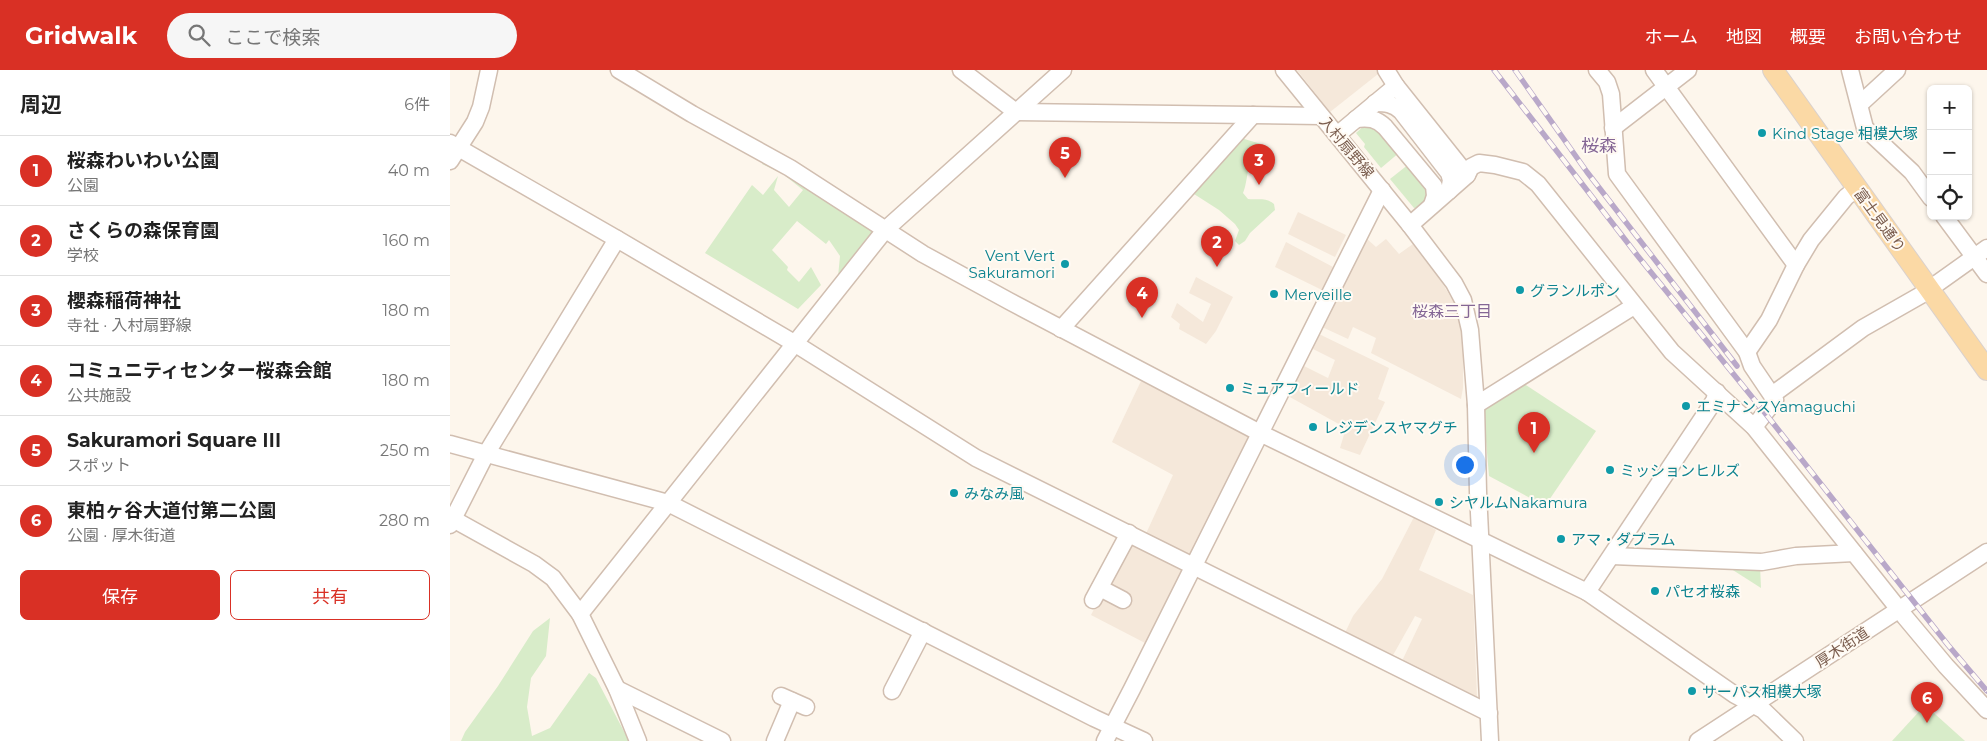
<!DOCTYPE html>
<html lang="ja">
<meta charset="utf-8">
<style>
body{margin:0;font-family:Montserrat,"Noto Sans JP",sans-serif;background:#f6f6f6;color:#222}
.controls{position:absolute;right:15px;top:15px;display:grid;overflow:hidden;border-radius:8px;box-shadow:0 1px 4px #0004}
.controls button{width:45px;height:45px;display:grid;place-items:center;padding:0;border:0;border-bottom:1px solid #e0e0e0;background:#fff;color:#222;font:25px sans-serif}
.you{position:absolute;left:1014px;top:394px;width:18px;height:18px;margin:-12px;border:4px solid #fff;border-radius:50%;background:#1a73e8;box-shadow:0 0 0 8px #1a73e833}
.badge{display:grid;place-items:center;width:32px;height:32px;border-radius:50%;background:#d93025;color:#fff;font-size:16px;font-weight:700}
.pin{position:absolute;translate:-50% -41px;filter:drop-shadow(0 1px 2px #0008)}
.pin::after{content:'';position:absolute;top:26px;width:18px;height:15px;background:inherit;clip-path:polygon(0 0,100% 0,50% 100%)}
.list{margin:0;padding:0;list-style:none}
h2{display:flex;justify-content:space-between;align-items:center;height:65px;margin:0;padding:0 20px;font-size:21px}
h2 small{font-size:16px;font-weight:400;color:#767676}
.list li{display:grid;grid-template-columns:32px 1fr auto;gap:15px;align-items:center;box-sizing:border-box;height:70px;padding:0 20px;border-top:1px solid #e0e0e0}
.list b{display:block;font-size:19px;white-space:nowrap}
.list p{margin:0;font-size:16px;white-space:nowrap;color:#767676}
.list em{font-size:16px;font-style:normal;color:#767676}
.actions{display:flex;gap:10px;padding:15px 20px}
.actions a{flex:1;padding:11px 0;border:1px solid #d93025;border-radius:8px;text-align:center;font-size:18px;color:#d93025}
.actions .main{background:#d93025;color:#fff}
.icon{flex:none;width:28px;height:28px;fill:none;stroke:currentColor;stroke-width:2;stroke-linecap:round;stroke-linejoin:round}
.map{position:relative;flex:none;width:1537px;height:671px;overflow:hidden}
header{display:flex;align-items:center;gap:30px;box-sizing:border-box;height:70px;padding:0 25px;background:#d93025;color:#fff}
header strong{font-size:24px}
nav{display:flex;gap:28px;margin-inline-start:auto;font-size:18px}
.search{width:350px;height:45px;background:#f6f6f6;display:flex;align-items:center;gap:12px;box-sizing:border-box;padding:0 18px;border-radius:28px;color:#767676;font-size:19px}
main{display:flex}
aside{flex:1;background:#fff}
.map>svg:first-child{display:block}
.residential{fill:#f5e8da}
.green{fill:#d8ecc9}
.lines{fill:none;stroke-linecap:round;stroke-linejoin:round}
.minor-casing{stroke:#d1beb0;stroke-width:19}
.major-casing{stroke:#dad1cd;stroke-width:22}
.minor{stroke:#fff;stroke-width:16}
.major{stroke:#fbd9a5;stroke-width:20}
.rail-casing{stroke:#b9a8c9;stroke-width:5.5}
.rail{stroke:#fffaf3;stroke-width:4;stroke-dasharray:11;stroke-linecap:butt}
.culture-dot{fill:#0f9aa8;stroke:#fffaf3;stroke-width:2}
.labels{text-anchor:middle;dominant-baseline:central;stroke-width:4;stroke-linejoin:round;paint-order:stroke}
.culture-label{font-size:15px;fill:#0d838f;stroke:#fffaf3;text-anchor:start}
.street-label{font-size:15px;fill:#7a5c4d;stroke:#fffaf3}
.neighbourhood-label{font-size:16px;fill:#846695;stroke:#fffaf3}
.quarter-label{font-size:18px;fill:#846695;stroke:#fffaf3}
</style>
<header>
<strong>Gridwalk</strong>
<div class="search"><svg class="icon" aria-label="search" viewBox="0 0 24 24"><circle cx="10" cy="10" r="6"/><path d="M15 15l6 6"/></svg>ここで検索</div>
<nav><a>ホーム</a><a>地図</a><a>概要</a><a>お問い合わせ</a></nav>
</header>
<main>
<aside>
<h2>周辺<small>6件</small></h2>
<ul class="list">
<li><span class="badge">1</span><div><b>桜森わいわい公園</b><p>公園</p></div><em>40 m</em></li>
<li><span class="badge">2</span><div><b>さくらの森保育園</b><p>学校</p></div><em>160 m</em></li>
<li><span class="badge">3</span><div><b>櫻森稲荷神社</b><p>寺社 · 入村扇野線</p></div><em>180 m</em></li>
<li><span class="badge">4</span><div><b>コミュニティセンター桜森会館</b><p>公共施設</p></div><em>180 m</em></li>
<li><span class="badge">5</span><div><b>Sakuramori Square Ⅲ</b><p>スポット</p></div><em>250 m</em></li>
<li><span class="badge">6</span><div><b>東柏ヶ谷大道付第二公園</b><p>公園 · 厚木街道</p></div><em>280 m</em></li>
</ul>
<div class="actions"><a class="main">保存</a><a>共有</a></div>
</aside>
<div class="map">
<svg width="1537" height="671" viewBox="0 0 1537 671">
<rect width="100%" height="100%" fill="#fdf6ec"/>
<g class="residential">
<polygon points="847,0 929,0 928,4 880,42"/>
<polygon points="848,142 896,165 885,187 838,164"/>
<polygon points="917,169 926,177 936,169 949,184 963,174 991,211 1006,236 1013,271 1013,318 1011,329 921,283 926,268 903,257 898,269 872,257 906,182"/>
<polygon points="836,172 883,197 872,220 825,197"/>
<polygon points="746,207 783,227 766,261 756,274 729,259 730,254 721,247 727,233 753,252 761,234 739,223"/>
<polygon points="869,264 939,298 928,329 935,332 910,385 890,378 896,358 838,326 854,296 878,308 885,290 859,277"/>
<polygon points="691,311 804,366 742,490 694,468 723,405 662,372"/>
<polygon points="964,447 986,460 969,500 1023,525 1027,627 952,591 972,549 965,546 942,587 894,565 903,546 932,509"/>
<polygon points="678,473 739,499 697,574 641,545"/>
</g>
<g class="green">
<polygon points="921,54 950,82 931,98 914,77 915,74 906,63 915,55"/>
<path d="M791 68 811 74 812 81C809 84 805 86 802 88 798 92 797 115 793 123L798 129C808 130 816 127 824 134L825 140 800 163 795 171 789 175 785 171 789 160 785 154 769 140 744 124V115Z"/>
<polygon points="314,88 426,160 388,207 390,186 379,170 376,174 347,151 322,180 338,197 337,200 349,212 361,197 371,215 348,239 255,183 302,115 313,125 328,106 324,120 339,137 353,120 333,104 312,94"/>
<polygon points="959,94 977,117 978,131 971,137 964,138 940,109"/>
<polygon points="1073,313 1146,361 1095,436 1039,406 1033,336"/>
<polygon points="1275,495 1310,495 1311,518"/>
<polygon points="100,548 96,586 81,608 77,637 82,666 100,658 139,603 146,608 179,671 11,671 15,662 48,616 83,561"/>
<polygon points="1475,635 1515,671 1442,671"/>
</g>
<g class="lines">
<g class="minor-casing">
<g id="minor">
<polyline points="169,0 242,44 340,98 473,184 559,231 810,363 1137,522 1285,625 1313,640 1345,671"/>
<polyline points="511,0 566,42 871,46"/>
<polyline points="834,0 960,155 1004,213 1013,230 1020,260 1026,335 1028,422 1040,671"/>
<polyline points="936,0 946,16"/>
<polyline points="1147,0 1157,12 1161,24 1167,104 1297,282 1302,296 1325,330 1304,357"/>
<polyline points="1204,0 1346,195"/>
<polyline points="1400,0 1415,58 1462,102 1481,128"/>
<path d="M925 33C936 33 943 34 951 41L999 103 1001 110 999 121"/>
<polyline points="1410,34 1447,0"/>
<path d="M906 49C919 48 926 48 935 57L984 116 985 126 982 135"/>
<polyline points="1163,58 1238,0"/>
<polyline points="887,65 946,16 1017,105 960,155"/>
<polyline points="0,73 167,169 344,273 526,388 1039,643"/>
<polyline points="0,91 25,52 31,37 39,0"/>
<polyline points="1017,105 1021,97 1029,93 1045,95 1073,102 1088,114 1222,282 1304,357 1455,547 1496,596 1537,640"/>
<polyline points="1494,146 1537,204"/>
<polyline points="611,259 803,45"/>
<polyline points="1297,282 1319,250 1346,195 1361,170 1396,127 1407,118"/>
<polyline points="1322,325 1413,258 1471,225 1537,178"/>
<polyline points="1026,335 1184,236"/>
<polyline points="0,374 218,433 644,648 694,671"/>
<polyline points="3,449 84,494 103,508 130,544 167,619 188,671"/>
<polyline points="0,455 36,384 167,169"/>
<polyline points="1162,486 1312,492 1346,486 1404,483"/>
<polyline points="650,518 673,530"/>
<polyline points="1137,522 1264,331 1267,322"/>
<polyline points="643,530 679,463"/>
<polyline points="130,544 435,160 613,0"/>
<polyline points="167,619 272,671"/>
<polyline points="442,621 473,561"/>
<polyline points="331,626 356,637"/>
<polyline points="325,671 342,631"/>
<polyline points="655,671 682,619 932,120"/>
<polyline points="1248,671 1537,482"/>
</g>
</g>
<g class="major-casing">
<polyline id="major" points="1323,0 1537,300"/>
</g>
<use href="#minor" class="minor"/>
<use href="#major" class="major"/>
<g class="rail-casing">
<g id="rail">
<polyline points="1044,0 1187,185 1315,343 1498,575 1537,621"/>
<polyline points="1065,0 1137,102 1287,296"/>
</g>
</g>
<use href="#rail" class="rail"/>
</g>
<g class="culture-dot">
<circle cx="1312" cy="63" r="5"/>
<circle cx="615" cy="194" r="5"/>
<circle cx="1070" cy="220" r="5"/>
<circle cx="824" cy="224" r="5"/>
<circle cx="780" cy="318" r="5"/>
<circle cx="1236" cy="336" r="5"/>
<circle cx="863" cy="357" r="5"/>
<circle cx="1160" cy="400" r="5"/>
<circle cx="504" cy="423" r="5"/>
<circle cx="989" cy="432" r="5"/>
<circle cx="1111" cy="469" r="5"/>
<circle cx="1205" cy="521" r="5"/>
<circle cx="1242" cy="621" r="5"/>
</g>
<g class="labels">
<g class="culture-label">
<text x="1322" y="63">Kind Stage 相模大塚</text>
<text x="605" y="185" text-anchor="end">Vent Vert<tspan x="605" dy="17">Sakuramori</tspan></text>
<text x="1080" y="220">グランルポン</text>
<text x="834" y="224">Merveille</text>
<text x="790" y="318">ミュアフィールド</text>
<text x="1246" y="336">エミナンスYamaguchi</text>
<text x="873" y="357">レジデンスヤマグチ</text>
<text x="1170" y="400">ミッションヒルズ</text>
<text x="514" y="423">みなみ風</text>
<text x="999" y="432">シヤルムNakamura</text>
<text x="1121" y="469">アマ・ダブラム</text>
<text x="1215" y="521">パセオ桜森</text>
<text x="1252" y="621">サーパス相模大塚</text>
</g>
<g class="street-label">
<text transform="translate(897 77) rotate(50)">入村扇野線</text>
<text transform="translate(1430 150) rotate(54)">富士見通り</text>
<text transform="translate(1392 577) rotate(-33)">厚木街道</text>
</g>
<g class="neighbourhood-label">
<text x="1002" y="241">桜森三丁目</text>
</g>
<g class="quarter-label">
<text x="1149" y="76">桜森</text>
</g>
</g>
</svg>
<div class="controls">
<button>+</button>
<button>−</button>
<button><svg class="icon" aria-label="locate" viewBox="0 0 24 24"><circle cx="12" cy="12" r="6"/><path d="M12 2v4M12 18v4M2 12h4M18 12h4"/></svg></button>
</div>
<div class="you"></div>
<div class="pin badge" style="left:1084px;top:383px">1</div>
<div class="pin badge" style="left:767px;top:197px">2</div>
<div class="pin badge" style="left:809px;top:115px">3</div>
<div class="pin badge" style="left:692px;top:248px">4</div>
<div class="pin badge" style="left:615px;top:108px">5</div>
<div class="pin badge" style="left:1477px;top:653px">6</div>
</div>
</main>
